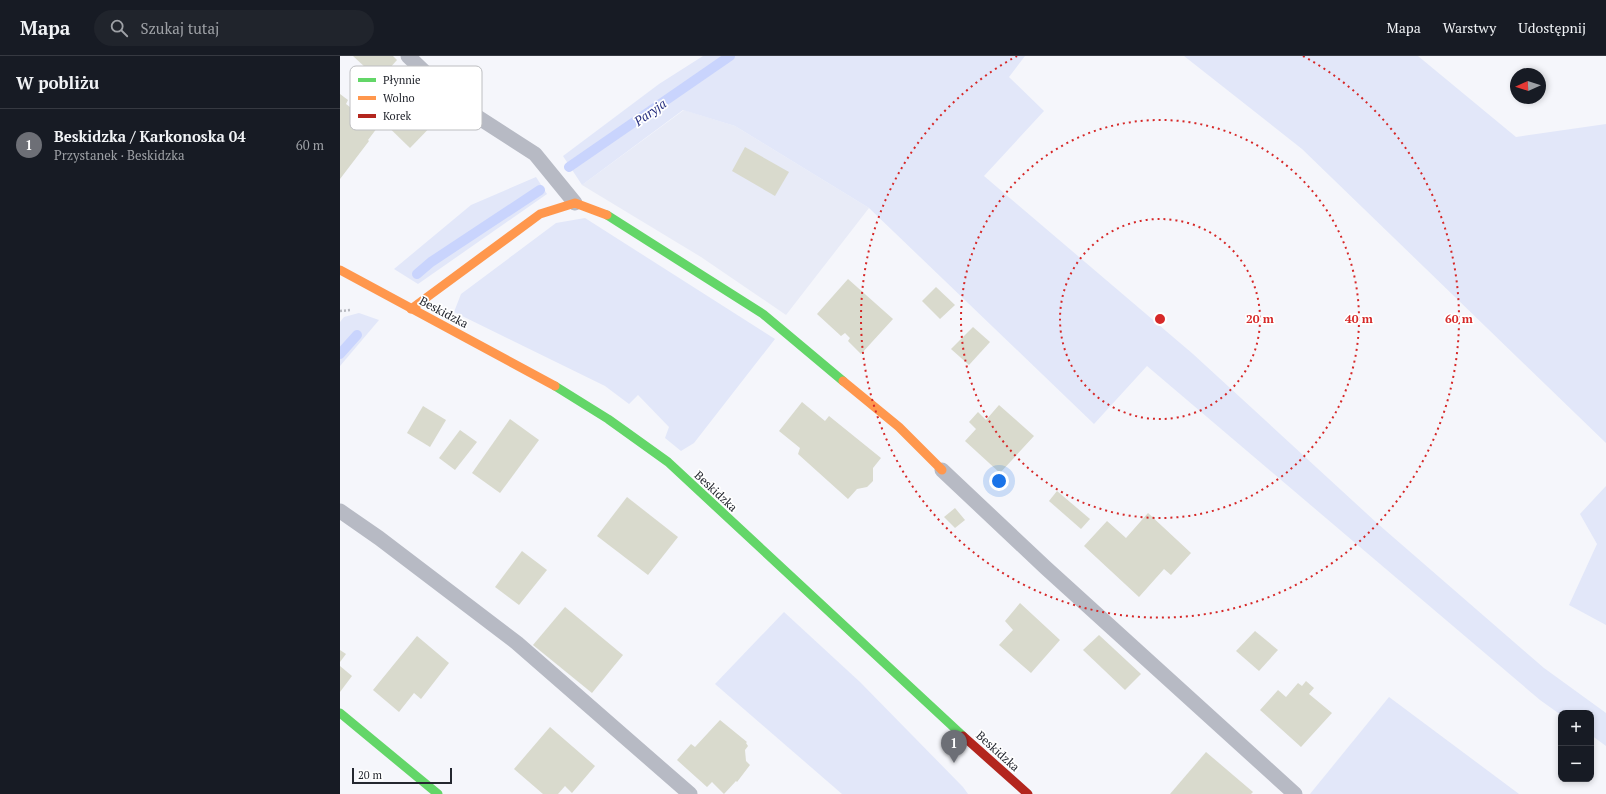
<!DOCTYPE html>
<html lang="pl">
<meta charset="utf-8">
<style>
body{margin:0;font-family:"PT Serif",serif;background:#20242c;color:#f1f3f6}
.controls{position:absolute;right:12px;bottom:12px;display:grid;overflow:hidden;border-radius:8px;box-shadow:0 2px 6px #0003}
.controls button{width:36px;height:36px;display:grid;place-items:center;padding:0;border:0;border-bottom:1px solid #363941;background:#171b24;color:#f1f3f6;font:20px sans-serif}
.compass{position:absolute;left:1170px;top:12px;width:36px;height:36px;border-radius:50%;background:#171b24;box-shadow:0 2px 6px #0003;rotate:267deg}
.scale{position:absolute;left:12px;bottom:10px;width:100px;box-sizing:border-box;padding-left:4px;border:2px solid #24272f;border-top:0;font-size:11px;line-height:14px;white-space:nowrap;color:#24272f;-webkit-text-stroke:3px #fff;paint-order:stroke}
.you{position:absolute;left:659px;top:425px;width:14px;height:14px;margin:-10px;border:3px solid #fff;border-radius:50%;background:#1a73e8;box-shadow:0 0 0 6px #1a73e833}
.badge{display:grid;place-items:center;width:26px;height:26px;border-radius:50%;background:#6d6f76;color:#fff;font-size:13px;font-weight:700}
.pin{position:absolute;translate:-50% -33px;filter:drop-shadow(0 1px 2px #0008)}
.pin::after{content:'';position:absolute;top:21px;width:14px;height:12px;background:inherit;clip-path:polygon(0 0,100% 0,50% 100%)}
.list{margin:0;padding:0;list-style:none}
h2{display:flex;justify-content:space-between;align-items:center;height:52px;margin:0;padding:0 16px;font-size:17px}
h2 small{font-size:13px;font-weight:400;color:#9ea1a6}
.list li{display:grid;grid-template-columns:26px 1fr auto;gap:12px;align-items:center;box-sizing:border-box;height:72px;padding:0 16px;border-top:1px solid #363941}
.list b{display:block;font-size:15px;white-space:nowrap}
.list p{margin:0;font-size:13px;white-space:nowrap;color:#9ea1a6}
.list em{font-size:13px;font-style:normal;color:#9ea1a6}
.icon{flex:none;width:22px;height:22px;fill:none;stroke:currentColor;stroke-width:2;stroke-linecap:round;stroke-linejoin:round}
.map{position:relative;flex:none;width:1266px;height:738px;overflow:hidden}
header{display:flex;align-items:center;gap:24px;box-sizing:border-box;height:56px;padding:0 20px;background:#171b24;border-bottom:1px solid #363941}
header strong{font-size:19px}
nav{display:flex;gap:22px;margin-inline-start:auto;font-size:14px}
.search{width:280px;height:36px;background:#20242c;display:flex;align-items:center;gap:10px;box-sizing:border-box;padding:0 14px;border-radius:22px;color:#9ea1a6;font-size:15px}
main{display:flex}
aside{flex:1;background:#171b24}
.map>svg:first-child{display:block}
.built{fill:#e8ebf7}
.green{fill:#e2e7f9}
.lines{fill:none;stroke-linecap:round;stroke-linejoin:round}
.stream{stroke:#c9d4fd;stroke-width:10}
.building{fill:#d9dacd}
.path{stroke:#b7b9c0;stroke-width:2.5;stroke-dasharray:2 2;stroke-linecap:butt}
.lane{stroke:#b7bac4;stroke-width:15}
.fast{stroke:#63d668;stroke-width:9}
.slow{stroke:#ff974d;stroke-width:9}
.jam{stroke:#b3261e;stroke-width:9}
.ring{fill:none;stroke:#d62828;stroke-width:2;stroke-dasharray:2 4}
.labels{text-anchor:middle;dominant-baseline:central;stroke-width:3.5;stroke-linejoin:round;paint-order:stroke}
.street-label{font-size:12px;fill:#24272f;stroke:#fff}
.water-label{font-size:13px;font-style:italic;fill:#293180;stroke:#fff}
.key{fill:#fff;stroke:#bdbec1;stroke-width:1}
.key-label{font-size:11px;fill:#24272f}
.centre{fill:#d62828;stroke:#fff;stroke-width:2}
.ring-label{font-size:12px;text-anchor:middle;font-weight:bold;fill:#d62828;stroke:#fff;stroke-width:3.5;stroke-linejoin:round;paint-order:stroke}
</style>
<header>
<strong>Mapa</strong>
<div class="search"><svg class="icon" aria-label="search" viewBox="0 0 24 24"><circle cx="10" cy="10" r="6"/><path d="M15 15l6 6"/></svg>Szukaj tutaj</div>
<nav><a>Mapa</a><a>Warstwy</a><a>Udostępnij</a></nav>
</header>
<main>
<aside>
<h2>W pobliżu<small></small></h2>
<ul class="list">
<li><span class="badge">1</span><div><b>Beskidzka / Karkonoska 04</b><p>Przystanek · Beskidzka</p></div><em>60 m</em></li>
</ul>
</aside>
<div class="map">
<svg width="1266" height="738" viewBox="0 0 1266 738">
<rect width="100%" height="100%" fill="#f5f6fb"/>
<polygon class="built" points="344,54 395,70 529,152 446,259 361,201 242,129"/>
<g class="green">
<polygon points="363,0 685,0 669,21 704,55 644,120 853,298 1038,468 1204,612 1266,657 1266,690 1251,679 1251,657 1221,657 1221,659 1200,644 807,310 754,368 529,152 395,70 343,54 242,129 223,100 319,28"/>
<polygon points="844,0 1078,0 1176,81 1266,68 1266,387 962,93"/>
<polygon points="196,121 207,138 78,228 54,213 131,149"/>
<polygon points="245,162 435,283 354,387 341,395 325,382 329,371 298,339 289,348 265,330 114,256 121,238 216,167"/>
<polygon points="19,257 39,264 0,310 0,266 4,261"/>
<polygon points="1266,430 1266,569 1229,549 1257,488 1240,458"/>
<polygon points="444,556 520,626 623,731 628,738 502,738 375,628"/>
<polygon points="1049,641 1179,738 970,738"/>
</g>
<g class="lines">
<g class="stream">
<polyline points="229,111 390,0"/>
<polyline points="77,218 91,206 200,134"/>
<polyline points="0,298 17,279"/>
</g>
</g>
<g class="building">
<polygon points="13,0 53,0 57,4 39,24"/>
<polygon points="63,27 99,62 70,92 34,57"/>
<polygon points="0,38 8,44 6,48 37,72 28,84 29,85 0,123"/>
<polygon points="405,91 449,116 435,140 392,115"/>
<polygon points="508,223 553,263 521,298 508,285 510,282 505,277 501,280 477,258"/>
<polygon points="596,231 615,249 600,263 582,245"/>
<polygon points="633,271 650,286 629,309 611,293"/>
<polygon points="462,346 485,365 489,360 541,402 533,412 533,425 527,431 517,433 508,443 458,398 460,392 439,375"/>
<polygon points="659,349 694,380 660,417 625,385 636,373 629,366 638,356 646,364"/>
<polygon points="83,350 106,364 90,391 67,377"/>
<polygon points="170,363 199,384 160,437 132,417"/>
<polygon points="120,374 137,386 115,414 99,402"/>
<polygon points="717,435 750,463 741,473 709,445"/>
<polygon points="287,441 338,481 308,519 257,480"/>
<polygon points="615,452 625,464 615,472 604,461"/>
<polygon points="808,457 851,497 831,519 824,513 799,541 744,490 767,465 786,482"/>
<polygon points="182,495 207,514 179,549 155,531"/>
<polygon points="680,547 720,584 691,617 659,589 673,574 665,565"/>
<polygon points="225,551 283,599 252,637 193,589"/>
<polygon points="915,575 938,594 919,615 896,595"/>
<polygon points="759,579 801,618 785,634 743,594"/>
<polygon points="77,580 109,607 81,643 74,637 59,656 33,634"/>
<polygon points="0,594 6,598 0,606"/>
<polygon points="0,610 12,620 0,636"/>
<polygon points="966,625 974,632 969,638 992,657 961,691 920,654 938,634 946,641 958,627 962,630"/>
<polygon points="380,664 407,686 406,687 408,690 405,694 406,705 410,709 397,726 396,725 384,738 372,726 367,731 337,704 351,688 355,691"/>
<polygon points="210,671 255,710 232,737 225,730 218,738 203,738 174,713"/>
<polygon points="866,696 913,736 911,738 830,738"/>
</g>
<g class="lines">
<polyline class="path" points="0,255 11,254"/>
<g class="lane">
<polyline points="68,0 119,49 195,98 235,147"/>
<polyline points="602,414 706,512 955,738"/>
<polyline points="0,455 39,482 177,587 350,738"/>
</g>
<g class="fast">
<polyline points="267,159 423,258 503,325"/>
<polyline points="215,330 268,363 328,406 623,680"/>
<polyline points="0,657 98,738"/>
</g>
<g class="slow">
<polyline points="0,214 215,330"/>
<polyline points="71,253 200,158 235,147 267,159"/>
<polyline points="503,325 559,371 602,414"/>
</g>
<polyline class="jam" points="623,680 688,738"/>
</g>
<g class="ring">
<circle cx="820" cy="263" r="100"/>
<circle cx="820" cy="263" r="199"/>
<path d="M963 0A299 299 0 1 1 677 0"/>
</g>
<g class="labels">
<g class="street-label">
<text transform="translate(104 256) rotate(28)">Beskidzka</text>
<text transform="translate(376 435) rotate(43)">Beskidzka</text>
<text transform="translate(658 695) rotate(42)">Beskidzka</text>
</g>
<g class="water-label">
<text transform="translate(310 56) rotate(-35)">Paryja</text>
</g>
</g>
<rect x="10" y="10" width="132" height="64" rx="6" class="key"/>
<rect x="18" y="22" width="18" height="4" fill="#63d668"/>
<rect x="18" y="40" width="18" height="4" fill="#ff974d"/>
<rect x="18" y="58" width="18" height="4" fill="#b3261e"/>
<g class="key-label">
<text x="43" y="28">Płynnie</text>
<text x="43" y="46">Wolno</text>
<text x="43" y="64">Korek</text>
</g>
<circle cx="820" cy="263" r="6" class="centre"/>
<g class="ring-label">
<text x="920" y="267">20 m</text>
<text x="1019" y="267">40 m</text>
<text x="1119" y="267">60 m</text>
</g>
</svg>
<div class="controls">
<button>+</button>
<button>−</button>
</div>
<svg class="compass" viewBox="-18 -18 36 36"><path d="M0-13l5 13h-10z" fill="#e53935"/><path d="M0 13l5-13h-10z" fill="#9ea1a6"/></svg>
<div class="scale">20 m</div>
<div class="you"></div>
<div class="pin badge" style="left:614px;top:707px">1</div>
</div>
</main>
